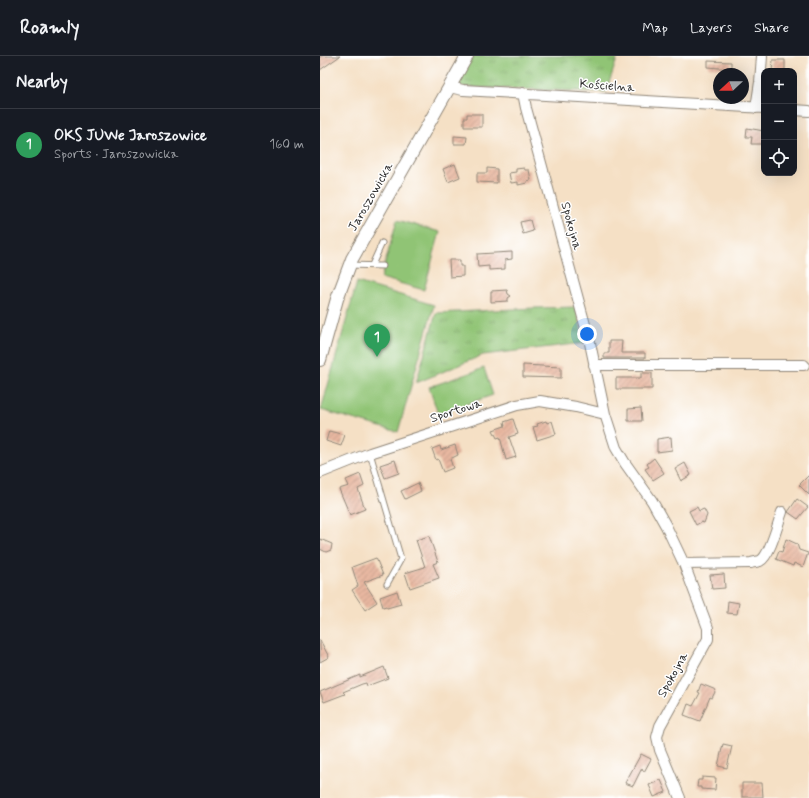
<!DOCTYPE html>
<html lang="en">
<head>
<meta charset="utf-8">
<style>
  :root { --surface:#171b24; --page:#20242c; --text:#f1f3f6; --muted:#9ea1a6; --line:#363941; --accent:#c8321e }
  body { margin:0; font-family:Mynerve,sans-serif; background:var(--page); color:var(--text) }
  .controls { position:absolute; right:12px; top:12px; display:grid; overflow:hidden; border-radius:8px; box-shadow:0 4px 16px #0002 }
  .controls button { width:36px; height:36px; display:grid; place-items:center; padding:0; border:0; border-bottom:1px solid var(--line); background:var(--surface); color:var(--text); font:20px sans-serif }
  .compass { position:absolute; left:393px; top:12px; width:36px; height:36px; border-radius:50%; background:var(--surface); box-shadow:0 4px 16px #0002; rotate:248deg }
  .you { position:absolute; left:267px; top:278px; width:14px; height:14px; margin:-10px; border:3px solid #fff; border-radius:50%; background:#1a73e8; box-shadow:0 0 0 6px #1a73e833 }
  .badge { display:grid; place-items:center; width:26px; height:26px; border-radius:50%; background:var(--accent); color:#fff; font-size:13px; font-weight:700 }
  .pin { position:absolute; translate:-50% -33px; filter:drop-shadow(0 1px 2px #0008) }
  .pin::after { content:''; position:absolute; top:21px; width:14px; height:12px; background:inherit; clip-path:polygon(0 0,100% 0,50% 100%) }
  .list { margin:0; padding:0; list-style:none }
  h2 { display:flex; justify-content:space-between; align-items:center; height:52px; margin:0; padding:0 16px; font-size:17px }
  h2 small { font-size:13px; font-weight:400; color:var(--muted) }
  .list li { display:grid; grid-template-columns:26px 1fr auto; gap:12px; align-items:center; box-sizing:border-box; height:72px; padding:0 16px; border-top:1px solid var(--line) }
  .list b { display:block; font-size:15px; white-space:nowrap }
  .list p { margin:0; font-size:13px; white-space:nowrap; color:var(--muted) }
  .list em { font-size:13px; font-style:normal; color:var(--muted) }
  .icon { flex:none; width:22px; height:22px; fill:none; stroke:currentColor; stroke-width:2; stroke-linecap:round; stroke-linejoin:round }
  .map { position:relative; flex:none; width:489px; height:742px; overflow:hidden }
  header { display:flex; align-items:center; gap:24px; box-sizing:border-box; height:56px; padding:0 20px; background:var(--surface); border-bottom:1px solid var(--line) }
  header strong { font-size:19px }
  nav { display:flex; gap:22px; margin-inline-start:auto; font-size:14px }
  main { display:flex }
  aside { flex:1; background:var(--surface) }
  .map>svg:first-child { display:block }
</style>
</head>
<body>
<header>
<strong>Roamly</strong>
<nav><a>Map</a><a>Layers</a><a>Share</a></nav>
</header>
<main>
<aside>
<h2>Nearby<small></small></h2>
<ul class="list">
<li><span class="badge" style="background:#2e9e5b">1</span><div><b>OKS JUWe Jaroszowice</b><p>Sports · Jaroszowicka</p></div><em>160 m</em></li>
</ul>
</aside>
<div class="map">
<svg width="489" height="742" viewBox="0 0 489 742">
  <defs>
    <pattern id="grass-tufts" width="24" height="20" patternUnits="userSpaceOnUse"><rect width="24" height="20" fill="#90c475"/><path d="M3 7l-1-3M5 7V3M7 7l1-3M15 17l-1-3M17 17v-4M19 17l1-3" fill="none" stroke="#769f60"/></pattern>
    <pattern id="building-hatch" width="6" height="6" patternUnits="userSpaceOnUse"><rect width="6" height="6" fill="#e8b7a0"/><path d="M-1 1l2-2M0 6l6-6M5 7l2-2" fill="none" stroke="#bc9583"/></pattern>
  </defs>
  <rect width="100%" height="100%" fill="#fff"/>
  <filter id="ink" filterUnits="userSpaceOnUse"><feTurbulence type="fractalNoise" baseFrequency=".025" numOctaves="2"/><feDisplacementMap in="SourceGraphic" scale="8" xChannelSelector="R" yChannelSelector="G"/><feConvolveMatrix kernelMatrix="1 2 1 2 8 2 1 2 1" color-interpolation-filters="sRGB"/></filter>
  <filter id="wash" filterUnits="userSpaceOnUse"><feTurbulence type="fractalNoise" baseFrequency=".012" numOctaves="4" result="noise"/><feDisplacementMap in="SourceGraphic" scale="16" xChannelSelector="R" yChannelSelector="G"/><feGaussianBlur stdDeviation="0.9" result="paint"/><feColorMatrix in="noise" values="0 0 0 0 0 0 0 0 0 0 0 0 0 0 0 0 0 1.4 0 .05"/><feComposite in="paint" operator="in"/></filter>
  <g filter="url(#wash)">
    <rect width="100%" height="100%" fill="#f5e0c5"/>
    <path fill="url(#grass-tufts)" stroke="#5e7850" d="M152,0H298L286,36L143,31L137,26Z
      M256,251L264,287L163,299L96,327L116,257L214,252Z"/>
    <path fill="#90c475" stroke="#5e7850" d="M77,164L120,176L104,234L61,222Z
      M37,226L114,249L78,376L1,354Z
      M164,312L173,339L118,358L109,331Z"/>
    <g id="blocks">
      <path fill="url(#building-hatch)" d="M0,0H20L0,14Z
        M453,4H465V15H452Z
        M388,5L411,6V13L388,11Z
        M147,58H162V71H144V62H147Z
        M427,72L444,75V88H431L432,81H426Z
        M134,80L147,81L146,88H134Z
        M135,108L140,121L128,126L123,113Z
        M167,112L177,113V127L157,126V117H167Z
        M204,112L205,114H209L211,124L207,125V127L198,129V126L191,127L189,117L196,116V113Z
        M210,164L213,175L203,178L200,166Z
        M192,196V203L185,204V213L169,214V210L158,211L157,198Z
        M129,204H140V210H143V220L130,221Z
        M187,234L188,238L191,240L188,242V245L171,246V235Z
        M289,285H302L301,297H325V302H284V297H289Z
        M203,309L241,311V322L203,321Z
        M321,317H332V333H296V322H321Z
        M321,352L322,365H308V353Z
        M193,363L198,378L189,381L196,401L186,404L180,381L177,382L173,374L185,370L184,366Z
        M226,365L227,367L232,365L236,378L217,384L213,371L218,370L217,368Z
        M9,375L25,379L21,390L6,385Z
        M351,381L352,394L337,396V383Z
        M135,389L138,399L130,403L133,412L123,416L118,403L116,404L112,393L120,390L121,394Z
        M334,402L344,417L333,424L325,413L329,411L327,408Z
        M75,404L79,417L65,422L60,409Z
        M365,407L371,419L361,425L355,413Z
        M40,418L44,430L38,433L45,453L30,459L19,433L29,430L26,424Z
        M489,419V439L479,429Z
        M98,427L101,435L85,443L81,435Z
        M477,443L488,451L478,463L468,456Z
        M377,451L379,455L384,453L387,459L384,467L381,466L376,469L369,455Z
        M109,480L118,506L113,508L119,522L90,532L85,517L105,511L96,484Z
        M0,483L12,488L11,494L6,496L0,493Z
        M466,483L477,488L479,494L488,497L483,511L474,507L473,510L456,503L459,495L462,496Z
        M56,502L63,519L44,526L57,546L45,554L32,534L38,530L32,511Z
        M404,518L405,532L392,533L390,519Z
        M77,535L81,548L67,552L66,550L63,551L60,541Z
        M408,545L419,547L417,558L407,557Z
        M0,584L9,601L0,606Z
        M64,611L68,622L47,630L46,627L42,628L23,636L25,638L4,646L0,636L40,619V621Z
        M381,628L396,634L392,642L390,641L380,665L364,659L368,648L373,650L380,637L378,636Z
        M403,688L412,690L407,712L398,710Z
        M321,698L331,703L324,716L322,712L313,730L305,727Z
        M382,721L396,722L395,734L381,733V731H377L378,724H382Z
        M341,724L346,736L334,741L329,729Z
        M422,727H442L443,741H422Z"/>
    </g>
  </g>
  <g filter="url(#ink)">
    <use href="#blocks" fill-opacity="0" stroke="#908678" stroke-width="1"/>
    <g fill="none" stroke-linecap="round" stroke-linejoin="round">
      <g stroke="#908678" stroke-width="7">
        <path id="service" d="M30,209L63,210
          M52,209L62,187
          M50,397L81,503L67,528"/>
      </g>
      <g stroke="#908678" stroke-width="12">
        <path id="minor" d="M129,31L143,34L444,52
          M203,37L206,52L270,287L285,358L296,392L305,407L332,445L346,470L364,508L388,572V583L340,670L337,681L340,694L360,742
          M436,52L440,26L442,0
          M474,54L489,55
          M274,309H484
          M0,417L50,397L197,349L220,345L256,351L285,358
          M364,508L431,507C433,506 437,506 440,505C450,500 458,467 462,456"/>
      </g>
      <g stroke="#908678" stroke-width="14">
        <path id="tertiary" d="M0,304L17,243L32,203L147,0"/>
      </g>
      <use href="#service" stroke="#fff" stroke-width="5"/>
      <use href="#minor" stroke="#fff" stroke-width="10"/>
      <use href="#tertiary" stroke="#fff" stroke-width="12"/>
    </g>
  </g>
  <g text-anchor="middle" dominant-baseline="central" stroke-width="3" stroke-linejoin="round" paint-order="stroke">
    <g font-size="13" fill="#2b2b2b" stroke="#fff">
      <text transform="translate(287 30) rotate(4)">Kościelna</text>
      <text transform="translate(51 141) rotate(-60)">Jaroszowicka</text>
      <text transform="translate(251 170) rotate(75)">Spokojna</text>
      <text transform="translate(136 355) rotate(-18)">Sportowa</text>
      <text transform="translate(353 619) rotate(-61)">Spokojna</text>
    </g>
  </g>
</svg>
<div class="controls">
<button>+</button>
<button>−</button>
<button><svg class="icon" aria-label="locate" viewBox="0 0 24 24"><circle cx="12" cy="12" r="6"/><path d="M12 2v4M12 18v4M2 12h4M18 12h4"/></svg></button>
</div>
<svg class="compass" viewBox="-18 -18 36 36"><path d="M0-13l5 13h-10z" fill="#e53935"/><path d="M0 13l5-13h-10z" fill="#9ea1a6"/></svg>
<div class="you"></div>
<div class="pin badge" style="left:57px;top:301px;background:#2e9e5b">1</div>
</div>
</main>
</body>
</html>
